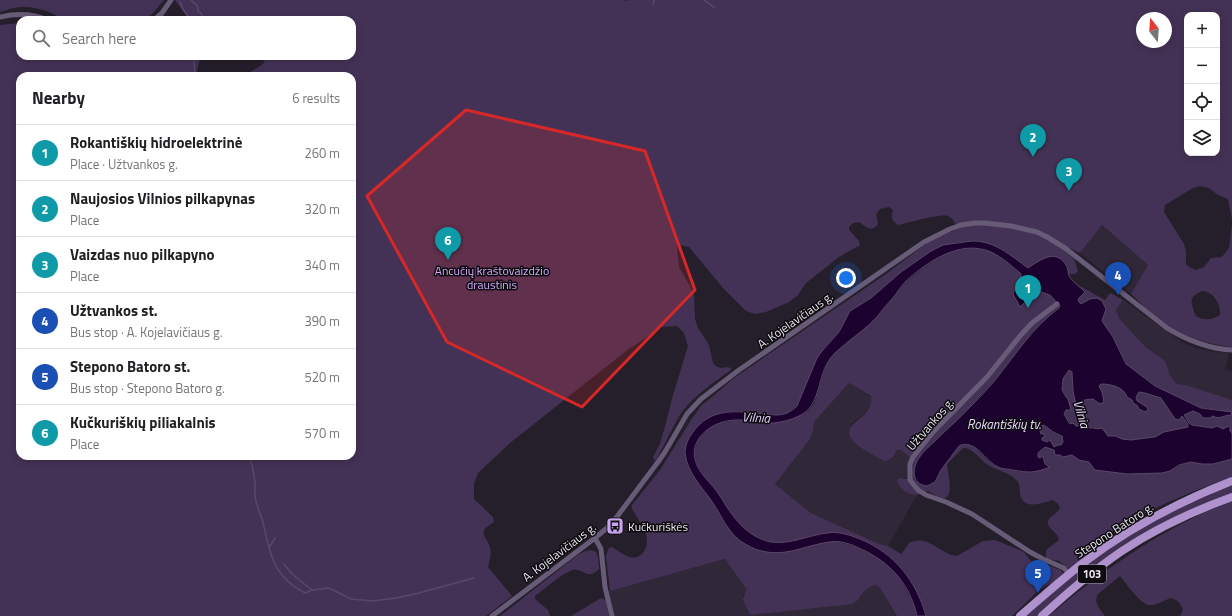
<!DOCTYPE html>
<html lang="en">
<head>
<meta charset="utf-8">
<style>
  :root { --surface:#fff; --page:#f2f2f2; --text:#202124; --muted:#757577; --line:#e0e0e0; --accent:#0f766e }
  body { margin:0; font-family:"Titillium Web",sans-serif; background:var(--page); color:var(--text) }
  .controls { position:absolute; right:12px; top:12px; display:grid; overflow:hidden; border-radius:8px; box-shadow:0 2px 10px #0003 }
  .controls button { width:36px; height:36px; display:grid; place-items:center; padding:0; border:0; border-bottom:1px solid var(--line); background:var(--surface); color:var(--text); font:20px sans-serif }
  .compass { position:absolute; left:1136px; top:12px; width:36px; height:36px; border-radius:50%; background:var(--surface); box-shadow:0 2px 10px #0003; rotate:343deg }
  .you { position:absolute; left:846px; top:278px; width:14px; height:14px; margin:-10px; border:3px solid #fff; border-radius:50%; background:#1a73e8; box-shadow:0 0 0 6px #1a73e833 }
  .badge { display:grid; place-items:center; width:26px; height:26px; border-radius:50%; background:var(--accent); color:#fff; font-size:13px; font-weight:700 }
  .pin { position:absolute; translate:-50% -33px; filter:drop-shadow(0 1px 2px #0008) }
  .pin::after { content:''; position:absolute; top:21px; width:14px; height:12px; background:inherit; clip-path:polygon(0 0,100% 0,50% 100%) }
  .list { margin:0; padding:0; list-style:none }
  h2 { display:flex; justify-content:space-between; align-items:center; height:52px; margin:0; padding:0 16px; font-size:17px }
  h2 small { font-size:13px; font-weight:400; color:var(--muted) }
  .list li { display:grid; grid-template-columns:26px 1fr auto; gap:12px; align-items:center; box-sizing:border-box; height:56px; padding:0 16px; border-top:1px solid var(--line) }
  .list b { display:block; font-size:15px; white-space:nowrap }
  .list p { margin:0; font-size:13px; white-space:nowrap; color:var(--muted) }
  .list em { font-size:13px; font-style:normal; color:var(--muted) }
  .icon { flex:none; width:22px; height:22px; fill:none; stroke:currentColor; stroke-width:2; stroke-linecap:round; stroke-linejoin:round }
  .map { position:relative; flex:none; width:1232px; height:616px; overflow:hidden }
  .search { position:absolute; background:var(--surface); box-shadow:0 2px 10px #0003; left:16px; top:16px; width:340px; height:44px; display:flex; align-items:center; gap:10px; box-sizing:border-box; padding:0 14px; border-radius:12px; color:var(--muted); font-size:15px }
  .panel { position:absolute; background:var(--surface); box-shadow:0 2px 10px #0003; left:16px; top:72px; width:340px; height:388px; border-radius:12px }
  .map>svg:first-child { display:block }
</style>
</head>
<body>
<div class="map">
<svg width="1232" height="616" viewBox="0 0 1232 616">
  <rect width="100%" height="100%" fill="#251f2b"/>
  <path fill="#302738" d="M1102,225L1148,265L1131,294L1080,253Z
    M1123,300L1182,342L1195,348L1216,352L1229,353L1225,369L1232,371V400L1186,385L1177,384L1169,374L1168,368L1136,337L1119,318L1116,310Z
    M849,383L871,397L872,402L870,407L864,414L852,424L889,460L897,450H901L914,461L912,471V478H899L912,495H917L888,546L879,544L811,513L775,484L810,439L813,431L814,422Z
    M726,559L747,590L745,592L743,597L860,598L863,593L867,587L876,585L880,588L897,616H609L605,592Z"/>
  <path fill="#443256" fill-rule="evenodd" d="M0,0H164L152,14L145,20H65C53,13 37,6 22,7C15,7 7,10 0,12Z
    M175,0H625V1L629,0H1232V220L1228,199L1218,195L1209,188L1199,186L1191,189L1165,205L1164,212L1184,244L1186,251V264L1189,267L1196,270L1204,267L1211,258L1222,257L1229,248L1232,225V347C1211,345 1189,338 1171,327C1156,319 1143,305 1131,294L1148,265L1102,225L1080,253L1065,246L1064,250L1074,259L1078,271L1075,274H1069L1067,266L1061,259C1043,256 1042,259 1028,269L1003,250L980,241L960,242L943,245L931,251L871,298L850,311L839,332L822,351L797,406C780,423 758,410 738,411C725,411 710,415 700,424C696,428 692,433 689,438L691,472L714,504L725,524L746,544L767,552L835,541L854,546L879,558L897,574L902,582L915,607L917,616H897L880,588L876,585C867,587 865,590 860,597C859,600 855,602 852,604L750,615L743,600L745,592L747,590L725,559L610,591L606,556L609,548L612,547C617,550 624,555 629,557C642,561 650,546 646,534C643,526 637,517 632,509V505L660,470L691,420L701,406L712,397L734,378L886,274L927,243L957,229C956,224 954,219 948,216C942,213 907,223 898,225C891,220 891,217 893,210L889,207L880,209L876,214L878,224C872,233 865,226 859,222L853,223L849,227V230L859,241L860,245L839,257L806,283L798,295L789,302L766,312L755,314L746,311L723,288L689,247L679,245L677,247L679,267L690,286L694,295L695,319L698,328L709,345L713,363L717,367L722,368L728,367L732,369C715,382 695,394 682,412C672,427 665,445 655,461L653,457L660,444L664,430L673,395L688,346L684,333L677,326L662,327L626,351L510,443L478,473L474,484V499L493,517L494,522C491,524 486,527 484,530C482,536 488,540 489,545C492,552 490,559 488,567L512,596L486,616H0V25L20,23V56H203L199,62L196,76H20V456H352V76H244L263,64L267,56H352V20H189ZM1187,15H1217V153H1187ZM1142,18H1166V42H1142ZM1203,291C1203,291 1209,292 1209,293C1217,297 1221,308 1220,315C1212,320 1205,321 1196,316C1191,304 1187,296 1203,291Z
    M973,248L989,251L997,255L1022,274L1021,282L1014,291L1020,307L1026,300L1024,297L1025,295L1031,287H1032L1038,291L1050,295L1060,305L1059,308L1033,331L995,380L969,408L926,450L914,472L915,480L923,486L935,482L941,470L959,446C973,439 980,455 990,462C999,469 1017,472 1028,472C1035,473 1043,469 1049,466L1038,457V453L1045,447L1054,450L1055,455H1060L1063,457L1072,455L1079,460L1089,462L1095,470L1162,473C1173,471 1178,465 1188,463C1195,461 1203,464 1210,464C1218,463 1225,461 1232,459V477C1190,492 1148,509 1110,533C1103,538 1099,544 1094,550C1087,558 1078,564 1070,569L1059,561L1047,559L1046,557V550L1059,540C1059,533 1047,529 1048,522C1048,516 1057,515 1060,508L1058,504L1053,500C1044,502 1035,507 1026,503C1018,499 1021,491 1019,484C1014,473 997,471 988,465C980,460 973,447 963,448L947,464C947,470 956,500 942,498C938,497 932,493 927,491C923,493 919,495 914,495C907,494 898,487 897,480L899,478L906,479L912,478V471L914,461L901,450H897C894,455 892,460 885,461C810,424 877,426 871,396L849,383L814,422L813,431L810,439L775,484L811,513L879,544L888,546L901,554L910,542C915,541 919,540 924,541C935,544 945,555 957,556L983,541L995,540L1024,552L1030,560L1037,565H1047L1061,570L1063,573L1054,582L1040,589L1012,616H926L923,606L918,594L903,570L868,542L796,540L784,542H771L752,535L743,527L734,518L718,493L708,482L697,465L694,452L698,440L709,428L717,424L736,420L749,421L802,415L808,411L814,404L826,366L831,357L839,349L849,341L875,319L906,282L923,268L943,255L958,250Z
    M1078,285L1105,300L1107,298L1108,295L1111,293L1123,300L1116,310L1119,318L1136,337L1147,348L1165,361L1168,368L1169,374L1177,384L1186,385L1232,400V433L1226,428L1223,429L1217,426L1212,428L1192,425L1189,423L1184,415L1193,411L1200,414L1203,418L1213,416L1222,417L1224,415H1231L1220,410L1201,408L1155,386L1126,364L1113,337L1102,321L1103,317L1105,314L1090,299L1081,304L1079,302L1078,299L1085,292Z
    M1069,370L1072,372L1073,391L1080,423L1079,426L1076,427L1068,422L1064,414L1066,410H1071L1068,399L1066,397L1062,389L1063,379Z
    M1101,384C1111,384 1124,387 1127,397L1133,400L1139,409L1136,397L1139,392L1145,393L1161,398L1172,414L1179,420L1182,415L1188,425V427L1164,432L1155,437L1146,438L1132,440L1122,439L1115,436H1108L1105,433L1103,429H1096L1093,427L1087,428L1088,425C1078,414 1082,413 1084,400L1093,399L1096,402L1104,400L1102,392L1099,386Z
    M1044,425L1059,436H1062L1063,442L1061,445L1054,447L1049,440L1047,442H1044L1042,440V438L1044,436L1041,434L1039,428Z
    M1232,484V494L1106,559L1038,616H1025L1061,585L1107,550L1168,512Z
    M1232,501V615L1231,616H1180L1183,610C1181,604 1178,600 1171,598C1164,600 1157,606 1149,605C1140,604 1126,583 1120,576L1098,594C1093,603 1100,609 1105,616H1049C1104,569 1164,527 1232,501Z
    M591,550L596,552L598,557L599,569C587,581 584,568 573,570C562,573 545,589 535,596V599L548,610L550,616H500L579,554L586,551Z
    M601,598L606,600L609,616H571Z"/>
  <path fill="#1c032f" stroke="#5a4768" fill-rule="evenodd" d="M972,241C995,241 1010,255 1028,268C1040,260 1057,247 1067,267C1068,270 1068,273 1069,276C1071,280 1081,288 1085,292L1078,299L1079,302L1081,304L1090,299L1097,298L1102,301L1106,309L1102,321L1113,337L1126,364L1155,386L1201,408L1232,412L1231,415C1224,415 1219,420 1213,416L1210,418H1203L1200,414L1193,411L1184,415L1189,423L1192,425L1212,428L1217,426L1223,429L1229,426L1230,427V431L1232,433V459L1213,464H1202L1191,462L1179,465L1170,471L1162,473L1127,474L1095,470L1089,462L1079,460L1072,455L1063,457L1060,455H1055L1054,450L1045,447L1038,453V457L1040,458L1043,456L1045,464L1050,467C1035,473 1029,473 1013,470C1008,469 1002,469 998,467C985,461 975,438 959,446L941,470L935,482L927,486C911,484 912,468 919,458C923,451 930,446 936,440C947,429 959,419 969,408C978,399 988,389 996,379C1016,354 1033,327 1059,308L1060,306L1050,295L1038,291L1032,287L1025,295L1024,297L1027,300L1020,307L1013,294L1014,291L1021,282V274C1012,266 1002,257 991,252C961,239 928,261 906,281C901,286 897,293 892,299C886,305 881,312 875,319C867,327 858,334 849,341C841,348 833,353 828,362C817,380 820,407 799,416C791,420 782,422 774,423C766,424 759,422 751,421C732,418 713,421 700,437C695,443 693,452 695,459C698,474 712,483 720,496C732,516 746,537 771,542C790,545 809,535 827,533C838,531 850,535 860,539C894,553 916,580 926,616H917C910,584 890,562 861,549C851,544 840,540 829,542C802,546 783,559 755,549C749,546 742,543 737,538C726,528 721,515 713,503C703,488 687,473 685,453C685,442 692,432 700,424C718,407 743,412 766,414C773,415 780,416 787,413C791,411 794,409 797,406L817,358L822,351L839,332L850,311L871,298L901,272L931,251L943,245ZM1069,370L1072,372L1073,391L1080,423L1078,426H1076L1073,423L1070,424L1068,421L1064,414L1066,410H1071L1068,399L1066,397L1062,390L1063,379ZM1101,384C1111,384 1124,387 1127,397L1132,400L1134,404L1137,405L1139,409L1145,412L1148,410L1147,407L1137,401L1136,397L1139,392L1145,393L1161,398L1175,419L1179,420L1182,416L1188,424V427L1164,432L1155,437L1146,438L1131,440L1122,439L1115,436H1108L1102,428C1097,430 1094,427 1087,428L1088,425C1085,422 1080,415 1081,410C1082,406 1084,404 1084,400L1093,399L1100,404L1104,402L1102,392L1099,386ZM1044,425L1053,432L1062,436L1063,442L1061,445H1058L1054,447L1050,440L1047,442L1042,440V438L1045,436L1044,434H1041L1039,428L1041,426Z"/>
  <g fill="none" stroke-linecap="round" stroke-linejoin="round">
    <path stroke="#5a4768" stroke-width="1.5" d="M191,0C195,4 199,5 198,11L201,13L203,18L202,20
      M704,0L715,8
      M180,2L183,9L191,20
      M653,4L654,0
      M195,56L194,63L195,76
      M250,456C252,465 254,474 255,483C256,487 254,491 255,496C256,505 260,513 263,522C270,554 273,577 305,593L312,590L329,588L351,599L373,601L396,598L419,593L474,578
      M269,548L275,538
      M284,564L292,574L312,590"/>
    <path stroke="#685b77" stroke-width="5" d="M0,17C17,13 32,13 48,20
      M154,20L162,13L171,0
      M1057,304L1032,323L1020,336L987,377L933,432L913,457L910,464V480L918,490L926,495L946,502L972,514L1030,552L1043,559L1064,568L1069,574
      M595,538L601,549L605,587L612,616
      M492,616L595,538L607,528L616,518L658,462L665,452L687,414L701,399L739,370L924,242L950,229L961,225L974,223H985L1011,226L1037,232L1047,237L1065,248L1167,328C1187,340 1209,349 1232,350"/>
    <path stroke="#af92cd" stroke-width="8" d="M1020,616C1041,598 1061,580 1083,563C1129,528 1178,502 1232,481
      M1042,616C1067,593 1094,570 1122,551C1155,529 1196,510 1232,497"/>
  </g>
  <path fill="#d62828" fill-opacity="0.2" stroke="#d62828" stroke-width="3" stroke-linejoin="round" d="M466,110L645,151L695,290L582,407L447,342L367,196Z"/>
  <defs>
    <g id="bus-square" transform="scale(0.9)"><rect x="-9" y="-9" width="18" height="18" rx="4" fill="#c8a5ee" stroke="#0d0a10"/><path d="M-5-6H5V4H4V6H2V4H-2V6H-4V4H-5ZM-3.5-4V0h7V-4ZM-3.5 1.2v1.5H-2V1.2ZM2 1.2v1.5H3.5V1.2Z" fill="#111"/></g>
  </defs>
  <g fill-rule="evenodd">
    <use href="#bus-square" x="615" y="526"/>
  </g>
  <g text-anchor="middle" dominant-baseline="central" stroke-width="3" stroke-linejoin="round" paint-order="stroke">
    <rect fill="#0d0a10" stroke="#a7a4ab" stroke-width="1" x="1078" y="565" width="28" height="18" rx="3"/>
    <g font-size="11" font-weight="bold" fill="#e9e6ee">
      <text x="1092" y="574">103</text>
    </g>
    <g font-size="12" fill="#cfacf6" stroke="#0d0a10">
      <text x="492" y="270">Ancučių kraštovaizdžio<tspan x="492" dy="14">draustinis</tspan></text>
    </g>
    <g font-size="12" fill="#e9e6ee" stroke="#0d0a10">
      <text transform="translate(795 320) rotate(-35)">A. Kojelavičiaus g.</text>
      <text transform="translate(930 424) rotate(-49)">Užtvankos g.</text>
      <text transform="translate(1114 530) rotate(-33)">Stepono Batoro g.</text>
      <text transform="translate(559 552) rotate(-37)">A. Kojelavičiaus g.</text>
    </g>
    <g font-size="12" fill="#e9e6ee" stroke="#0d0a10" text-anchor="start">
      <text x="628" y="526">Kučkuriškės</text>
    </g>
    <g font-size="13" font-style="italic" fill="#e6d5fb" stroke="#0d0a10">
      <text transform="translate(1082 414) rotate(74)">Vilnia</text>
      <text transform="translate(756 417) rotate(3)">Vilnia</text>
      <text x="1004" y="424">Rokantiškių tv.</text>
    </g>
  </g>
</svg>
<div class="controls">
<button>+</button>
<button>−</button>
<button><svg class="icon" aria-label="locate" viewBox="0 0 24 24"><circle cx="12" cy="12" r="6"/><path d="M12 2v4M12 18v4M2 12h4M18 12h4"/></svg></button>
<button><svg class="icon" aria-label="layers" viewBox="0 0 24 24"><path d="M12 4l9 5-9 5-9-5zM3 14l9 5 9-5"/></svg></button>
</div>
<svg class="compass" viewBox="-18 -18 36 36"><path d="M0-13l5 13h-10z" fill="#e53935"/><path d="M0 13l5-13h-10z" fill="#757577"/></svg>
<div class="you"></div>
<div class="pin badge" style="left:1028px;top:308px;background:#0f9aa8">1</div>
<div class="pin badge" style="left:1033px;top:157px;background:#0f9aa8">2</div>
<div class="pin badge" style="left:1069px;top:191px;background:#0f9aa8">3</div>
<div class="pin badge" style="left:1118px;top:295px;background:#1a4fb4">4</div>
<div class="pin badge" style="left:1038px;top:593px;background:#1a4fb4">5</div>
<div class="pin badge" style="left:448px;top:260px;background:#0f9aa8">6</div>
<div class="search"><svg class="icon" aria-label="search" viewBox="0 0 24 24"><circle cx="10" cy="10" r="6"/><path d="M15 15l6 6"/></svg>Search here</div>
<section class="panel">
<h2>Nearby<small>6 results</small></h2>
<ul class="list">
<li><span class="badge" style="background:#0f9aa8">1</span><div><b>Rokantiškių hidroelektrinė</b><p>Place · Užtvankos g.</p></div><em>260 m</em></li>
<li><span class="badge" style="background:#0f9aa8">2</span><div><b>Naujosios Vilnios pilkapynas</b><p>Place</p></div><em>320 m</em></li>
<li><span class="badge" style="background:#0f9aa8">3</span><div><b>Vaizdas nuo pilkapyno</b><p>Place</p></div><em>340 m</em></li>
<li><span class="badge" style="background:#1a4fb4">4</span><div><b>Užtvankos st.</b><p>Bus stop · A. Kojelavičiaus g.</p></div><em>390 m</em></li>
<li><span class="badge" style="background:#1a4fb4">5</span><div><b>Stepono Batoro st.</b><p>Bus stop · Stepono Batoro g.</p></div><em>520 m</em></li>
<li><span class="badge" style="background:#0f9aa8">6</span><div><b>Kučkuriškių piliakalnis</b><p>Place</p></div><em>570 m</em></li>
</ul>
</section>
</div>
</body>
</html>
